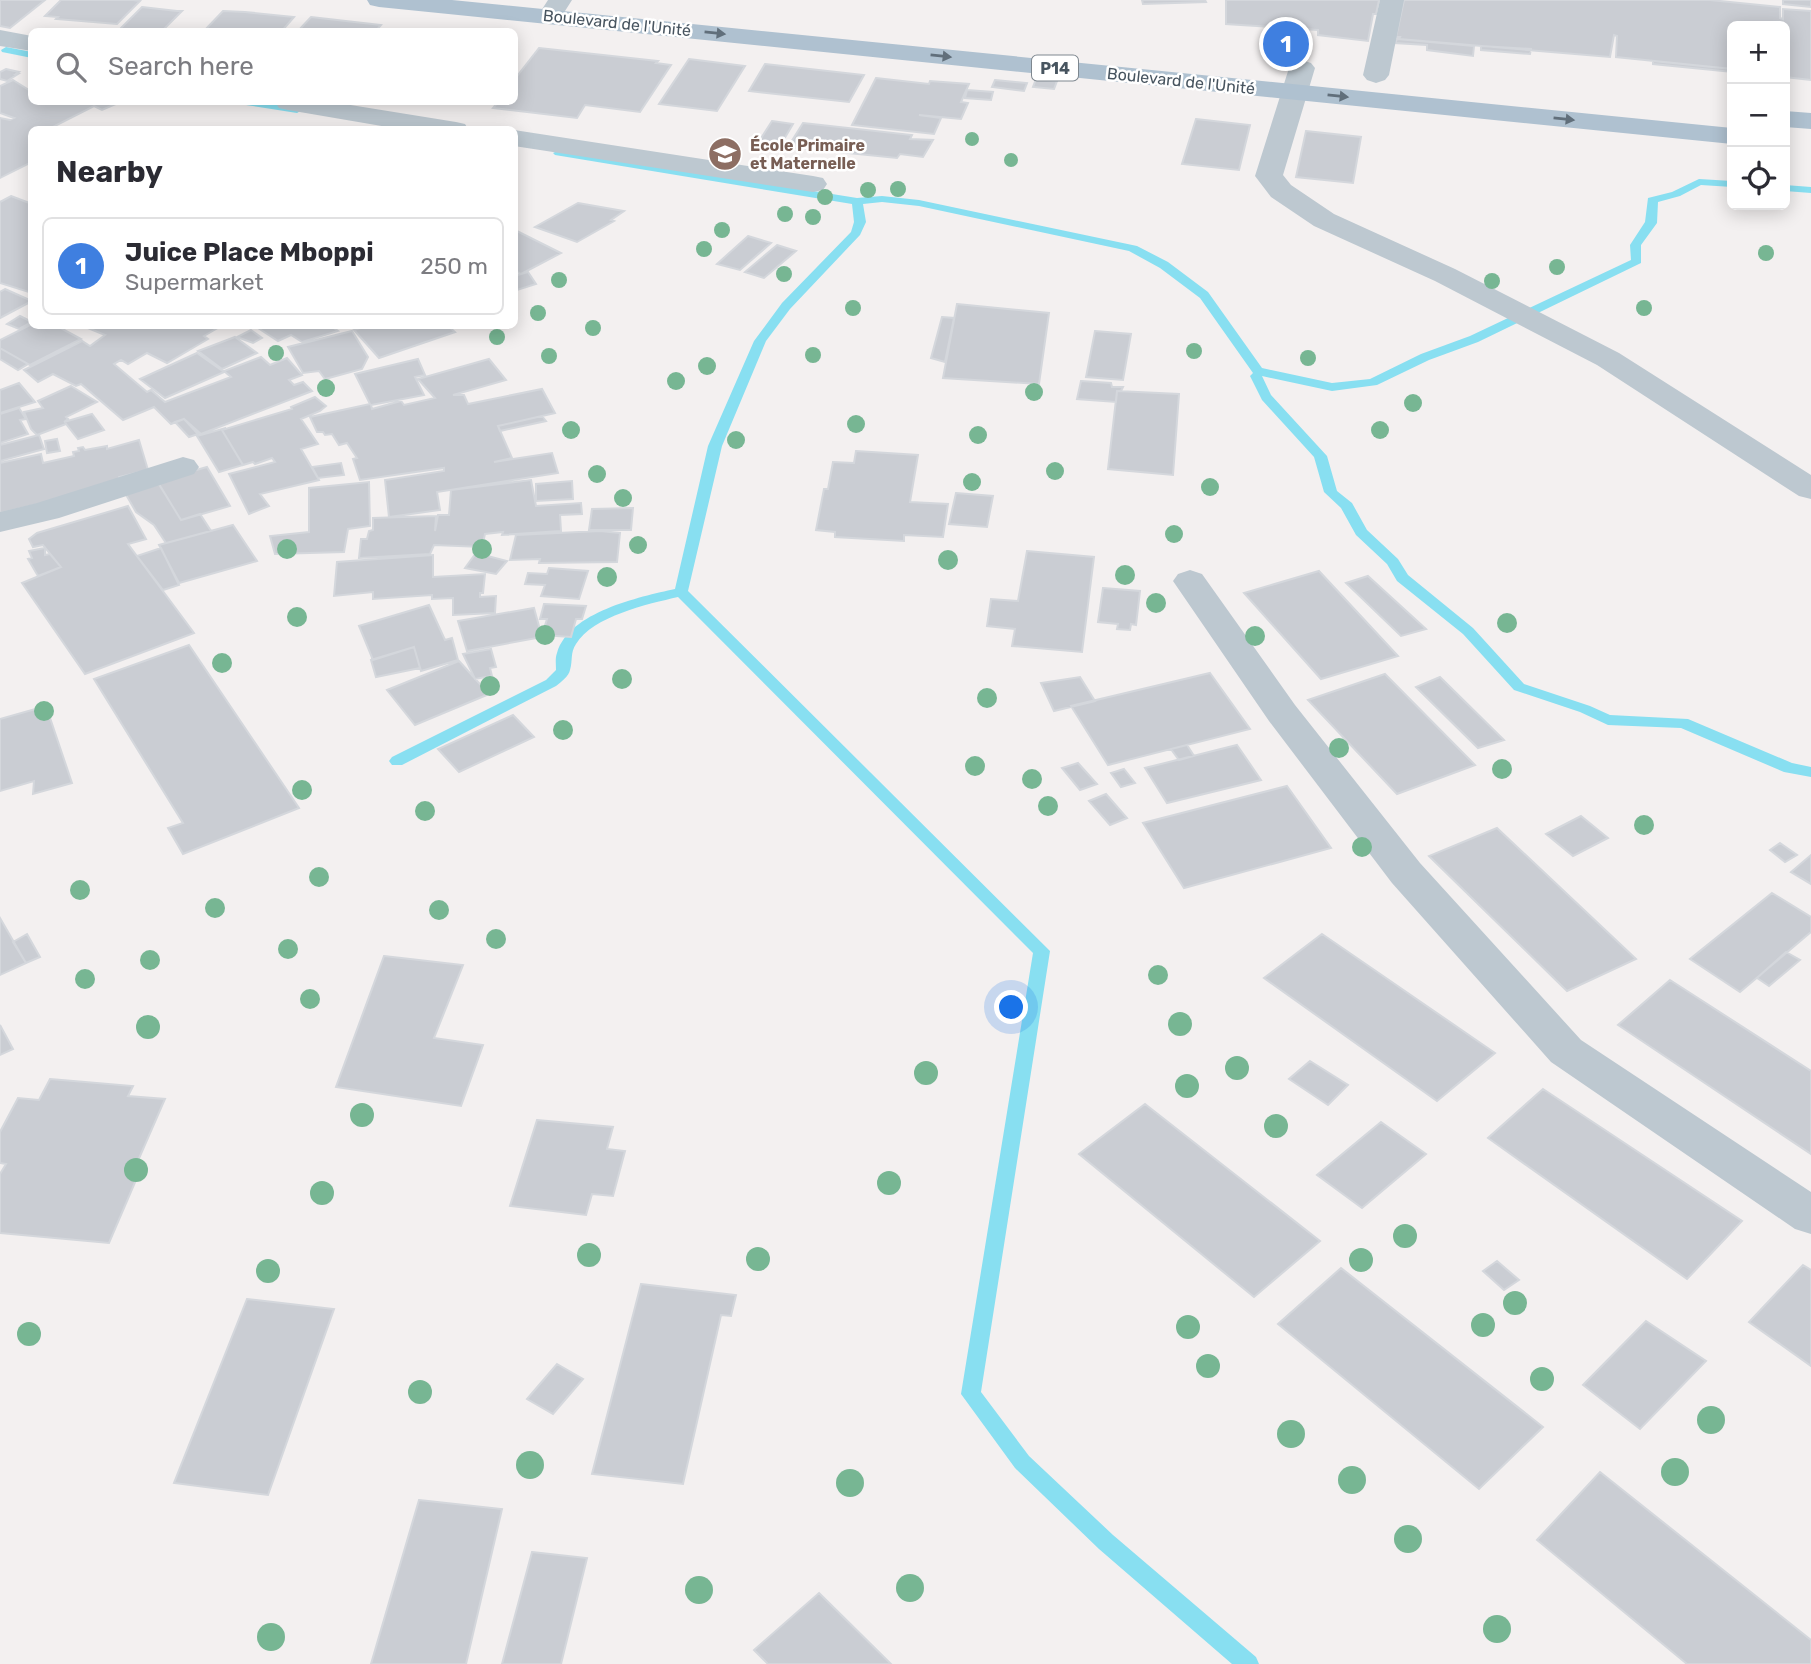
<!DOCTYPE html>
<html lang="en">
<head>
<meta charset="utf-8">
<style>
  :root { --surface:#fff; --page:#f2f2f3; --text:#2b2b33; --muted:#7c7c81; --line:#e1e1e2; --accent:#0f79ee }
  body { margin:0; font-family:Rubik,sans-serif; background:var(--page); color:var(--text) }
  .controls { position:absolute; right:21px; top:21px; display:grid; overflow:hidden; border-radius:10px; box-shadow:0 4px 18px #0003 }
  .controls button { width:63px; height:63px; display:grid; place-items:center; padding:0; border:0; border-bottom:2px solid var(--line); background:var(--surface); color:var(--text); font:35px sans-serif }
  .you { position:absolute; left:1012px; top:1008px; width:24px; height:24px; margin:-18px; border:5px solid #fff; border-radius:50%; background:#1a73e8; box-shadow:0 0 0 10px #1a73e833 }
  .badge { display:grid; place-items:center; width:46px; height:46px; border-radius:50%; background:var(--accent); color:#fff; font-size:23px; font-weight:700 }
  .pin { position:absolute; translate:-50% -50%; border:4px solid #fff; box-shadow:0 2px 7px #0006 }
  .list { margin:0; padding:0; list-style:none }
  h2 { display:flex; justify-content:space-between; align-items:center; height:91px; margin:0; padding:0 28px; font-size:30px }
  h2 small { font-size:23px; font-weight:400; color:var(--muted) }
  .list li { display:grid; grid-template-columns:46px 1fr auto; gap:21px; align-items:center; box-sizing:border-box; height:98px; margin:0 14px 14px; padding:0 14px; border:2px solid var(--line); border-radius:10px }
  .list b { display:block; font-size:26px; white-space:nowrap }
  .list p { margin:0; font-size:23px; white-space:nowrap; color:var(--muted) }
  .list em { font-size:23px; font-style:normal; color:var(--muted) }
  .icon { flex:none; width:38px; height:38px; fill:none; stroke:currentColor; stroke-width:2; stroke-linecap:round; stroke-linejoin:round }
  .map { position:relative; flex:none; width:1811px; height:1664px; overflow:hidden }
  .search { position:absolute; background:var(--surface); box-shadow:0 4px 18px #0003; left:28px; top:28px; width:490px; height:77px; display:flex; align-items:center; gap:18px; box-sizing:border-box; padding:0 24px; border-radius:10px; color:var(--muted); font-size:26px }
  .panel { position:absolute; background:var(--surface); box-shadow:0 4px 18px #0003; left:28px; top:126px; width:490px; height:203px; border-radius:10px }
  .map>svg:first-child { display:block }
</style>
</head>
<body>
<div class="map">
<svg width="1811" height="1664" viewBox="0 0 1811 1664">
  <rect width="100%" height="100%" fill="#f3f0f0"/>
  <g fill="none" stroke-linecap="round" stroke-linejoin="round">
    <path fill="#88dff1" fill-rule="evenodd" d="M6,47L32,52V58L2,52L1,50Z
      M241,102C258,100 288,100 302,110L297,113L246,105Z
      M559,150L857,198L882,196L919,200L1137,246L1168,262L1208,292L1262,368L1332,383L1370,379L1421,354L1470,336L1631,260L1630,245L1645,222L1648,198L1672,192L1699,179L1732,181V187L1701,185L1680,196L1658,202L1657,223L1641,245V263L1478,342L1429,360L1377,385L1332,391L1262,376L1271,395L1327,456L1337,491L1352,503L1367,530L1398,559L1408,575L1473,628L1524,684L1590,706L1610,715L1688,719L1792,763L1811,767V777L1784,772L1681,728L1608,725L1580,712L1514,690L1463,634L1397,581L1387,564L1356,535L1341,508L1324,492L1314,457L1262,400L1250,376L1253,373L1200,298L1160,268L1129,251L919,206L882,202L863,204L866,222L860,235L790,309L766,341L722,446L688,591L1050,951L981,1392L1029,1456L1113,1535L1256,1657L1259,1664H1232L1099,1549L1015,1468L961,1394L1033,953L678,597C648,604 593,616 576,644C570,653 573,660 570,670C569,676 561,682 556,686L402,765H392L389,761L392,757L546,680L556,670C556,665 555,658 557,653C569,612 639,597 675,589L708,446L754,341L782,303L851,232L854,222L852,204L555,155L553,153Z
      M1785,185L1811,187V193L1785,191Z"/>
  </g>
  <path fill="#cacdd3" stroke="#d4d7dc" stroke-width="2" d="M0,0H45L10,28L0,26Z
    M61,0H133L140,1L117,24L56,19L58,17L45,16Z
    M1142,0H1205L1206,2L1143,4Z
    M1226,0H1379L1376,14H1373L1368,41L1318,35V30L1226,24Z
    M1404,0H1710L1780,7V18L1783,19V9L1811,11V80L1785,77V26H1732V69L1616,57L1617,36L1614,35L1610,57L1399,39L1400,37H1396Z
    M1783,0H1811V7L1783,4Z
    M142,7L177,11H182L161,32H117Z
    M223,11L245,12L294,17L281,32H203Z
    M311,17L381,25L375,32H297Z
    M1397,39L1474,46L1473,56L1427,50V45L1395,43Z
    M1481,46L1531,49L1530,54L1481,50Z
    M539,48L658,61L656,63L671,65L640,112L585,105L577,118L493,108L498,102H514V80Z
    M689,59L745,66L717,111L659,104Z
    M1653,61L1732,69V72L1653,64Z
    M765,64L864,75L849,102L749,91Z
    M6,69L19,72L16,74H18L7,81L0,79V72Z
    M876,78L929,84L930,81L969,84L961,102L968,103L961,119L919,115L941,118L934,134L852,125Z
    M1036,79L1057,81L1054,89L1033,87Z
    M13,80L32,92V102L118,103L102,110L94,106L47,130H32V162L0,178V118L10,120L14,118L0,113V86Z
    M995,80L1027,83L1024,91L992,87Z
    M967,90L993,92L991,100L965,98Z
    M1196,119L1250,125L1239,170L1182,164Z
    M772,121L793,124L780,146L758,143Z
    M803,123L912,135L910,139L933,140L923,157L900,154L897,158L788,147Z
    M1306,131L1361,137L1353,183L1296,177Z
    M11,196L32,204V293L0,283V202Z
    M578,203L624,211L611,220L614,221L577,242L535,227Z
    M514,230H515L561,253L521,274L514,270Z
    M748,236L771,243L740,270L717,264Z
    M777,245L796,251L764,278L745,272Z
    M528,272L536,284L514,291V276Z
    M5,289L32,301L0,318V292Z
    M957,304L1049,313L1039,384L943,378Z
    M20,316L32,322L19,329L7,324Z
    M942,317L954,318L945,362L931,358Z
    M32,324L57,326L81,339L30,365L0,348V340Z
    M83,326H221L204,336L208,339L167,363L147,353L128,364L121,360L114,364L147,392L151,390L165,402L231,377L224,371L261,357L270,365L287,358L302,375L289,380L294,385L303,382L312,391L201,434L184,419L171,424L154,407L123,420L81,384L76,386L53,374L38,382L24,370L82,341L90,346L105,335Z
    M255,326H331L338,331L302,342L291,335L278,341Z
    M367,326H448L455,332L379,358L354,330Z
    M251,330L262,338L253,343L237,337Z
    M352,331L368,357L362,369L325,379L319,371L303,373L288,347Z
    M1095,331L1131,334L1123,380L1086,377Z
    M235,337L257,353L222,369L198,351Z
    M0,348L28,364L18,370L0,359Z
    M197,353L224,372L165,398L140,379Z
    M418,359L425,375L415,377L424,395L371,405L372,409L401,401L404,405L435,398L418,379L489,359L506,380L453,395H464L468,404L542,389L555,413L498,426L512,458L494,462L552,453L558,473L437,492L440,510L389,517L385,480L444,471V468L360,480L353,459L357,458L347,443L339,445L332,434L325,435L323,432H317L310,417L370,404L355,374Z
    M1081,381L1111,383L1112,387H1123L1121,391H1117L1116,402L1077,399Z
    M19,383L35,402L0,413V390Z
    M71,386L97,402L66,417L68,419L64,422L92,414L104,430L78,439L66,424L37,435L31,429L24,412L43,408L38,401Z
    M1117,391L1179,394L1173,475L1108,469Z
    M315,397L326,406L320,411L301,419L318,444L301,449L319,480L260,494L269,506L249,514L229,474L275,462L272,458L255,464L253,462L243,465L222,430L292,409L291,407Z
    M19,408L26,419L20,420L28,434L0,443V414Z
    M542,416L546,421L500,431L498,426Z
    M184,419L198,434L189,437L175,422Z
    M226,428L222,430L243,465L219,472L197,436Z
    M39,435L44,449L0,461V445Z
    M57,439L60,451L47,453L45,441Z
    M139,440L148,470L119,477L117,486L0,513V463L41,454L43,463L74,456L73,452L79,451L78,448L83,447L85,450L107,446V449Z
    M856,451L918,455L910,502L948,504L943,537L904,535V541L835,537V532L816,530L824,489H828L833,462L854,463Z
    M341,463L344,475L318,478L312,467Z
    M207,467L230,506L181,520L157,481Z
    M531,480L536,506L581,503L582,514L560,515L561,531L502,535L503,532L485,534L482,547L434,545L430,554L359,558L361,539H367L369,531L373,530V518L436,516L435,531L438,515H449L451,490Z
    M572,481L573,499L536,501V484Z
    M369,482L370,526L348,529L344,552L275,554L270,536L309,532V488Z
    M159,484L181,520L200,514L211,531L166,543L154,525L136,512L125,493Z
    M956,493L993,496L987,527L949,524Z
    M128,506L146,539L128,544L194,633L85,674L22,583L61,567L43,545L33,547L29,539L37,533Z
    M633,508L631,530H589L592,509Z
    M233,525L257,561L179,583L159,545Z
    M600,531L620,533L617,562L539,563L540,559L510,560L516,535Z
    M45,548V555L50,554L61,567L38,576L28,559L32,558L29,551Z
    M161,548L179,585L163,590L137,556Z
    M1027,551L1094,557L1082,652L1012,646L1015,629L987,626L991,599L1018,601Z
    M476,553L507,561L496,574L465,568Z
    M433,555V577L485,574L483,593H480V597L496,596L495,613L453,615V598L432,599V595L373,599V592L334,596L337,562Z
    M549,568L588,571L579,599L541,596L545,585L525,584L528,573L547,574Z
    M1319,571L1398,656L1321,679L1244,593Z
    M1368,576L1426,629L1401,636L1346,583Z
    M1103,588L1140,591L1136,625L1131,624L1130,630L1117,629L1118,624L1098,622Z
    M544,604L586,606L582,619H576L571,637L542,635L547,619H540Z
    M429,605L445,640L452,638L458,660L421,671L414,647L373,660L359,626Z
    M534,608L542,637L467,651L458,621Z
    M189,645L299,808L183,854L168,828L183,823L94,679Z
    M414,647L420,668L376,677L371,660Z
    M491,649L496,667L490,668L492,676L475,679L463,654Z
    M459,661L489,694L415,725L387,690Z
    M1210,673L1250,729L1108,765L1071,706Z
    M1385,674L1475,765L1397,794L1308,700Z
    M1080,677L1095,701L1054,711L1041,683Z
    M1440,677L1504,740L1478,748L1416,687Z
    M46,706L72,783L33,794L34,781L0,791V719Z
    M513,715L534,737L459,772L438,749Z
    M1187,745L1194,756L1179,760L1171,749Z
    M1237,745L1261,780L1167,803L1145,768Z
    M1078,763L1097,784L1080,790L1062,768Z
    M1124,769L1135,783L1121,787L1111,773Z
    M1287,786L1331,848L1184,888L1143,823Z
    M1106,794L1127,818L1110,825L1089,801Z
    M1581,816L1608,838L1573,856L1546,834Z
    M1497,828L1636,959L1567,991L1429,856Z
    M1780,843L1797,855L1785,862L1770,850Z
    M1811,855V884L1791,872Z
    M1772,893L1811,917V932L1740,992L1690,959Z
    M0,918L26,963L0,975Z
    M27,934L40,957L26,963L13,942Z
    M1322,934L1495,1053L1437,1101L1264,978Z
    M1786,952L1800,960L1769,986L1757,978Z
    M384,956L463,965L434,1038L483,1045L461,1106L336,1087Z
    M1670,980L1811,1071V1154L1618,1025Z
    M0,1025L13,1049L0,1055Z
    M1310,1061L1348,1085L1328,1105L1289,1079Z
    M50,1079L133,1086L128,1096L165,1099L130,1179L136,1180L109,1243L0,1233V1174L6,1164L0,1163V1132L18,1098L39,1100Z
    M1543,1089L1742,1221L1687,1279L1488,1138Z
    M1145,1104L1320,1241L1254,1297L1079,1154Z
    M537,1120L613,1127L607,1149L625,1151L613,1196L592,1194L586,1215L510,1206Z
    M1381,1122L1426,1154L1362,1208L1317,1175Z
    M1497,1261L1519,1280L1504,1290L1483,1271Z
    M1803,1265L1811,1270V1366L1749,1322Z
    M1341,1268L1543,1427L1479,1489L1278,1324Z
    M641,1284L736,1295L731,1316L721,1315L683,1484L592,1474Z
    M247,1299L334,1309L268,1495L174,1483Z
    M1646,1321L1706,1361L1640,1429L1583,1385Z
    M557,1364L583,1379L553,1414L527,1399Z
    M1600,1472L1811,1640V1664H1687L1537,1540Z
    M419,1500L502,1509L466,1664H371Z
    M532,1552L587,1558L561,1664H502Z
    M819,1593L891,1664H768L754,1650Z"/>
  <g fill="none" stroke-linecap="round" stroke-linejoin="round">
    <path fill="#bdc8d0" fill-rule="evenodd" d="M548,0H572L558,22L549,24L540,22L537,17Z
      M1380,0H1404L1389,75L1385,80L1376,83L1367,80L1363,75Z
      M0,30L32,36V51L0,46Z
      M1302,60L1311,63L1315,68L1283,175L1291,185L1334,214L1455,269L1619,353L1811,475V499L1799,496L1597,365L1435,281L1314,226L1271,197L1255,176L1289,68L1293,63Z
      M275,102H332L456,122L465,124L469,130H405L288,110L279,108Z
      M514,130L813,176L823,178L827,184L823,190L813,192L514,146Z
      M183,457L194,460L199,467L194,474L59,518L0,532V512L37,503Z
      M1190,570L1202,574L1295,705L1420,863L1581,1040L1811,1192V1234L1795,1229L1551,1062L1392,883L1269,721L1173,581L1178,574Z"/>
    <path fill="#afc1d0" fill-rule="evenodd" d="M367,0H452L1732,128V144L379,7L370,5Z
      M1785,111L1811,113V129L1785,127Z"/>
  </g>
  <g fill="#77b693">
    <circle cx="972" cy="139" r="7"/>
    <circle cx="724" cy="151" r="7"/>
    <circle cx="1011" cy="160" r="7"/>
    <circle cx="898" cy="189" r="8"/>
    <circle cx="868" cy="190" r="8"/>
    <circle cx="825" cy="197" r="8"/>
    <circle cx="785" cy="214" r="8"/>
    <circle cx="813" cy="217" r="8"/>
    <circle cx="722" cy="230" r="8"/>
    <circle cx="704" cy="249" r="8"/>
    <circle cx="1766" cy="253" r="8"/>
    <circle cx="1557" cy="267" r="8"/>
    <circle cx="784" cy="274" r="8"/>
    <circle cx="559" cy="280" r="8"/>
    <circle cx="1492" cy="281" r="8"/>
    <circle cx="853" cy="308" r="8"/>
    <circle cx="1644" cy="308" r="8"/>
    <circle cx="538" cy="313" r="8"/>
    <circle cx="593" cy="328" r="8"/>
    <circle cx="497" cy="337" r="8"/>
    <circle cx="1194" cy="351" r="8"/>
    <circle cx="276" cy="353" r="8"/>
    <circle cx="813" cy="355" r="8"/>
    <circle cx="549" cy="356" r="8"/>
    <circle cx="1308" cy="358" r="8"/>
    <circle cx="707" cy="366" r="9"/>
    <circle cx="676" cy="381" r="9"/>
    <circle cx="326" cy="388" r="9"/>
    <circle cx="1034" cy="392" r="9"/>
    <circle cx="1413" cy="403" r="9"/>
    <circle cx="856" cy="424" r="9"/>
    <circle cx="571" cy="430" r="9"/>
    <circle cx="1380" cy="430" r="9"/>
    <circle cx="978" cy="435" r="9"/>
    <circle cx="736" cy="440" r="9"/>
    <circle cx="1055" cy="471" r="9"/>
    <circle cx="597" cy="474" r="9"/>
    <circle cx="972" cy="482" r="9"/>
    <circle cx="1210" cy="487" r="9"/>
    <circle cx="623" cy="498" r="9"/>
    <circle cx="1174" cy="534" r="9"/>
    <circle cx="638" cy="545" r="9"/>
    <circle cx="287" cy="549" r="10"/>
    <circle cx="482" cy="549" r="10"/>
    <circle cx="948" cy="560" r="10"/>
    <circle cx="1125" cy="575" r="10"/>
    <circle cx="607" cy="577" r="10"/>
    <circle cx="1156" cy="603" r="10"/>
    <circle cx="297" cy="617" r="10"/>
    <circle cx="1507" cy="623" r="10"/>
    <circle cx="545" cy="635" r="10"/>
    <circle cx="1255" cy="636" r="10"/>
    <circle cx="222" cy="663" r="10"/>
    <circle cx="622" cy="679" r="10"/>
    <circle cx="490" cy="686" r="10"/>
    <circle cx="987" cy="698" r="10"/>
    <circle cx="44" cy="711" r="10"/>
    <circle cx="563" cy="730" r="10"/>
    <circle cx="1339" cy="748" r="10"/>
    <circle cx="975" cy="766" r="10"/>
    <circle cx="1502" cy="769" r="10"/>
    <circle cx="1032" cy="779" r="10"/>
    <circle cx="302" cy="790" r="10"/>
    <circle cx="1048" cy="806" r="10"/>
    <circle cx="425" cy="811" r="10"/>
    <circle cx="1644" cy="825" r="10"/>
    <circle cx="1362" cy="847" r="10"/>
    <circle cx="319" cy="877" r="10"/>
    <circle cx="80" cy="890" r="10"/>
    <circle cx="215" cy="908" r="10"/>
    <circle cx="439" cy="910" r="10"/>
    <circle cx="496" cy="939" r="10"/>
    <circle cx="288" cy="949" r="10"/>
    <circle cx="150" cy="960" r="10"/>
    <circle cx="1158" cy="975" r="10"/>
    <circle cx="85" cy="979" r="10"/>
    <circle cx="310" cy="999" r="10"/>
    <circle cx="1180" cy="1024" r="12"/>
    <circle cx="148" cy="1027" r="12"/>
    <circle cx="1237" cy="1068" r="12"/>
    <circle cx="926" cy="1073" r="12"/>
    <circle cx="1187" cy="1086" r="12"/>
    <circle cx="362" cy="1115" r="12"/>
    <circle cx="1276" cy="1126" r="12"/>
    <circle cx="136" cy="1170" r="12"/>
    <circle cx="889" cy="1183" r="12"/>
    <circle cx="322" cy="1193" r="12"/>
    <circle cx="1405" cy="1236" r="12"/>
    <circle cx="589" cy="1255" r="12"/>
    <circle cx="758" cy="1259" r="12"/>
    <circle cx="1361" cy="1260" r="12"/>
    <circle cx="268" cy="1271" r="12"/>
    <circle cx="1515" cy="1303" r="12"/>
    <circle cx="1483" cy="1325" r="12"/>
    <circle cx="1188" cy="1327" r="12"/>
    <circle cx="29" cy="1334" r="12"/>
    <circle cx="1208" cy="1366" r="12"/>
    <circle cx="1542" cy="1379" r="12"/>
    <circle cx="420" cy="1392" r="12"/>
    <circle cx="1711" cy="1420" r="14"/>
    <circle cx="1291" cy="1434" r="14"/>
    <circle cx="530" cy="1465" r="14"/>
    <circle cx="1675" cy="1472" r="14"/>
    <circle cx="1352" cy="1480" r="14"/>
    <circle cx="850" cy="1483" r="14"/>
    <circle cx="1408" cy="1539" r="14"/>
    <circle cx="910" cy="1588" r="14"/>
    <circle cx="699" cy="1590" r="14"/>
    <circle cx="1497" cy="1629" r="14"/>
    <circle cx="271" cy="1637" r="14"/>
  </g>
  <defs><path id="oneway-solid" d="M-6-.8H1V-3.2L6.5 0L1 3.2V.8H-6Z" transform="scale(1.75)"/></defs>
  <g fill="#616f7b">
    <use href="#oneway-solid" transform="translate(715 33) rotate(6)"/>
    <use href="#oneway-solid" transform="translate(941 56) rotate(6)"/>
    <use href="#oneway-solid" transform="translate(1338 96) rotate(6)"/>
    <use href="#oneway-solid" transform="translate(1564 119) rotate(6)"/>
  </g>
  <defs>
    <g id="school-disc" transform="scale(1.75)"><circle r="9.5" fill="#8d6e63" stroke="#fff"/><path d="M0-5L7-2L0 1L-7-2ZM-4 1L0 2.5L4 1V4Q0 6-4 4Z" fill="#fff"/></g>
  </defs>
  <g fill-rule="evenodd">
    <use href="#school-disc" x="725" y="154"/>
  </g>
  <g text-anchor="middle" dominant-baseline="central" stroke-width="5" stroke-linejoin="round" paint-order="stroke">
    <g font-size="16" fill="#47545f" stroke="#fff">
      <text transform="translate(617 23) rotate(6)">Boulevard de l'Unité</text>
      <text transform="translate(1181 81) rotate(6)">Boulevard de l'Unité</text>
    </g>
    <rect fill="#fff" stroke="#7e878f" stroke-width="2" x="1032" y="55.5" width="46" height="25" rx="5"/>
    <g font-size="16" font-weight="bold" fill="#47545f">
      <text x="1055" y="68">P14</text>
    </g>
    <g font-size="16" font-weight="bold" fill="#785e54" stroke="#fff" text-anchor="start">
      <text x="750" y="145">École Primaire<tspan x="750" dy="18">et Maternelle</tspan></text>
    </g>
  </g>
</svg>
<div class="controls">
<button>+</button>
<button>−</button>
<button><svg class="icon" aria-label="locate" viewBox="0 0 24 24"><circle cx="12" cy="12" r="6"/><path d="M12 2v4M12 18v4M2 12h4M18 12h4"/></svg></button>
</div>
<div class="you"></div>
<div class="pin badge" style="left:1286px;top:44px;background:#3f7fe0">1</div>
<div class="search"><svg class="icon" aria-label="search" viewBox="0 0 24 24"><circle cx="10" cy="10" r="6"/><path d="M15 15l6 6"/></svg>Search here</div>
<section class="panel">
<h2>Nearby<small></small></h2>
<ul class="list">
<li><span class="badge" style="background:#3f7fe0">1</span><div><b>Juice Place Mboppi</b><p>Supermarket</p></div><em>250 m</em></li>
</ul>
</section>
</div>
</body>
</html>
